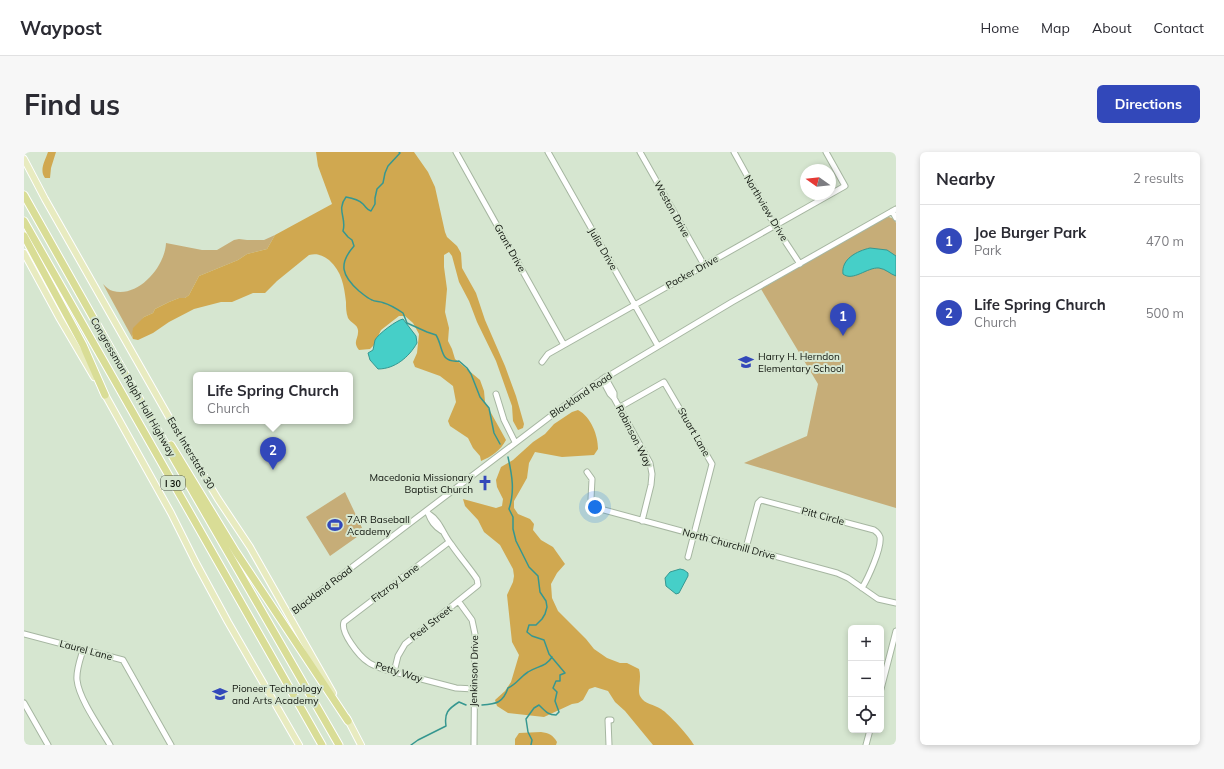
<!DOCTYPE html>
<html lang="en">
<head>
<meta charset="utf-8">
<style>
  :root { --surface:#fff; --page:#f7f7f7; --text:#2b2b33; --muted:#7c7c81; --line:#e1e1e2; --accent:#3248ba }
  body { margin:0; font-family:Mulish,sans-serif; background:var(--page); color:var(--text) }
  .controls { position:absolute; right:12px; bottom:12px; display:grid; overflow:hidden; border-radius:6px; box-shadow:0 2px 6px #0003 }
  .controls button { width:36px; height:36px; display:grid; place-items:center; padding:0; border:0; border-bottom:1px solid var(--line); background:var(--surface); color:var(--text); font:20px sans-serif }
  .compass { position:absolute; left:776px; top:12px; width:36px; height:36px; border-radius:50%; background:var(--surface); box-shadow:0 2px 6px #0003; rotate:285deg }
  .you { position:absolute; left:571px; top:355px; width:14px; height:14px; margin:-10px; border:3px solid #fff; border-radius:50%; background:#1a73e8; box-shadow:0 0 0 6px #1a73e833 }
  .badge { display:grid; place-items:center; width:26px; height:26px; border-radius:50%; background:var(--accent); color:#fff; font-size:13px; font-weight:700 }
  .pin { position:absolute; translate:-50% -33px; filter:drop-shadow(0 1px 2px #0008) }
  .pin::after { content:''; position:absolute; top:21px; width:14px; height:12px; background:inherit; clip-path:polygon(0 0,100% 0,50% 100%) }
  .popup { position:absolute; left:169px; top:220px; width:160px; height:52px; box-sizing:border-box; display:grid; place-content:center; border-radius:6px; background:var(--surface); filter:drop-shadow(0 1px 3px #0005); font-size:13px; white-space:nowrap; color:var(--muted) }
  .popup b { font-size:15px; color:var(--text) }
  .popup::after { content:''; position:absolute; left:50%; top:100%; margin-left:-8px; border:8px solid transparent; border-top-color:var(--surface) }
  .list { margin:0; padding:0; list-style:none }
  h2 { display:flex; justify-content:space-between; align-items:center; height:52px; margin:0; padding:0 16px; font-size:17px }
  h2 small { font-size:13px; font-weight:400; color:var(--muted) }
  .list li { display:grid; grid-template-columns:26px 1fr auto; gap:12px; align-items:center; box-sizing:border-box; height:72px; padding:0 16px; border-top:1px solid var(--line) }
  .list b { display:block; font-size:15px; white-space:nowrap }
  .list p { margin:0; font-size:13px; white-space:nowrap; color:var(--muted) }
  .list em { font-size:13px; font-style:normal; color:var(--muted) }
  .icon { flex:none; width:22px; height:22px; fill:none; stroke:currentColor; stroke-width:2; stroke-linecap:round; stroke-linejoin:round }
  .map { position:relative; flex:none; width:872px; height:593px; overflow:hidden; border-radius:6px }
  header { display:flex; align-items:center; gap:24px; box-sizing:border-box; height:56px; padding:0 20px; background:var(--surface); border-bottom:1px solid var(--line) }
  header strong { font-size:19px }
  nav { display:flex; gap:22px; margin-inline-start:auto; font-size:14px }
  .intro { display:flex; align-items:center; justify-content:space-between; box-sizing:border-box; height:96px; padding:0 24px }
  h1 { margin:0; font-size:28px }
  .button { padding:10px 18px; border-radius:6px; background:var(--accent); color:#fff; font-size:14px; font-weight:700 }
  main { display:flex; gap:24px; padding:0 24px }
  aside { flex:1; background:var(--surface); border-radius:6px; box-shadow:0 2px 6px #0003 }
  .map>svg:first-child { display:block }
</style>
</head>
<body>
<header>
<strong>Waypost</strong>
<nav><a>Home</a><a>Map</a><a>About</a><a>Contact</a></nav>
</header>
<div class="intro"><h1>Find us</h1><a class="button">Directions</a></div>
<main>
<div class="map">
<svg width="872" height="593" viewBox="0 0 872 593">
  <rect width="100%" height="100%" fill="#d6e6d0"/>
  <path fill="#c6ad78" d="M865,65L870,67L872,71V356L720,311L783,284L794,232L737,137L860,66Z
    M251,83L243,97L223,102L214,108L175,124L165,143L161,146H155L145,150L131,157L129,161L120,165L108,182L109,187L79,132C82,135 85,138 89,139C114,146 141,115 142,91L178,98H193L210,88L215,87L223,88H240Z
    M321,340L340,380L306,404L282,365Z"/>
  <path fill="#d0a850" d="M24,0H32L27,16L26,26H21C15,18 21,9 24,0Z
    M292,0H390L404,20L411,35L421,80L423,85L433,94L437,101L438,116L452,141L461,168L481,214L492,244L500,272L499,276L494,278L489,269L488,254L472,209L453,170L445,149L435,130L428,104L425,100L420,103V115L423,137L421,160L425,176L424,189L428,197L431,207L456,228L460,239L461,250L482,288C477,298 467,305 457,309L456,304L449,296L444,286L426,274L424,269L432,250L429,234L416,224L391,215L389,210L393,201L395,182L389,171L381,164H375L357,178L350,193L346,197L335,198C328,189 335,187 334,178C333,172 327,171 324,166C322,161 322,155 322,150C320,133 318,120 305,108C298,103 293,101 285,103L253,129L241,141H229L208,150H197L170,157L145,170L129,181L114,188L109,187L108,182L109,176L120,165L129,161L131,157L145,150L155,146H161L165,143L175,124L214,108L223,102L243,97L251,83L308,52L294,14Z
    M554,258C567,265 574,283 574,297L570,303L538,305L511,300L505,311L503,326L490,349V356L494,362L506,367L510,372L509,378L517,388L529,395L541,412L533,421L527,432L528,446L534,459L562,487L570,497L583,506L596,511H603L615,517C618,527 613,537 616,544C621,553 630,552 637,557C645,562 665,584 670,593H629L601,559L591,550L584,539L571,535L565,537L559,548L554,551L548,552L520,565L484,561L473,554L471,548L481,539L487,530L495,503L488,490L483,443L489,430L490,424L489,417L476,393L460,380L454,368L441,354L439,347L472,356L478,354L479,347L473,335L472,328L477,315L489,308L509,290L521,282L530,272L548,260Z
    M517,580C525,581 529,583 533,590L532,593H491V587L495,581Z"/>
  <path fill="#46cfc8" stroke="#369790" d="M846,96L863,98L872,104V124C866,122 862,117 855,116C843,115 829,130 819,122C817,107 833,99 846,96Z
    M379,167L392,184L393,191C385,205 371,217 354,217L346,208L344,201L349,198C350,195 350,191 351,188C354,182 373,168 379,167Z
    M656,417L660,418L664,421V424L655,441L652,442L642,434L641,426L646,420Z"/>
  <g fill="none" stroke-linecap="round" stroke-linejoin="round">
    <path stroke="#369790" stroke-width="1.5" d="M375,0L376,1L364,14L361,21L359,31L353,37L351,46V52L347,59C342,57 343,56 339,52C335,48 328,46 322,45C312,58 323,66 319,79L324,85L328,88L330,94C314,112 318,124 335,139C339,142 343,146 348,148C351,150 356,149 360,151C367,153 373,157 379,161L383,171L403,180L412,183C420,196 415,211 435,209L443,216L447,222L456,245L465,256L470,281L476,292
      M484,305C488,323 491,339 485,357L489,365V377L492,389L505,415L514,424L516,440L522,449L523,455L521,462L518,467L512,473H505L503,480L508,484L520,488L525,502L541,521L536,523V529H532L529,536L533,540L531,549L535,560L532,563C524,563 521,559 515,553L510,556L502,567L504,580L508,588L507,593
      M458,553C472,552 479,551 484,536C493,532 496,525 504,520C513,514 522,515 528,505
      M387,593L394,588L422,574C420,561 424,557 435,550L442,553"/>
    <g stroke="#a6b6a1" stroke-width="7">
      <path id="minor" d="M432,0L540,193
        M524,0L634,194
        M616,0L680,113
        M710,0L751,74L776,112
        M868,59L872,66
        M518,210L524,202L821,34L802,0
        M581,225L590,241V246L626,311L628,322L627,333L618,369
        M578,227L586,242L590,246
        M472,242L480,268L491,290
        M596,255L640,230L688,312L664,405
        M563,320L568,327L567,347L569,355L813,421L824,426L854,447L872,451
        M404,361C407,369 410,374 418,379
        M425,390L320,470C316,480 335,504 344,510C348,513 354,515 359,517L432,536L450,537
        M722,396L734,351L737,348L850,378C853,380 855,382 856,385C858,396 844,426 838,436
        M435,450L448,468L451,482L450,593
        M265,463L561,238L708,150L872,57
        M0,482L99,508L147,593
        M59,498C56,508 52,518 53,528C55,547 76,576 86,593
        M370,520L374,504L381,492L454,433L453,427C445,415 435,404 427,392C419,382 416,369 405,362
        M857,537L872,479
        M0,551L24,593
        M585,593L584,568H587
        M842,593L846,578"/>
    </g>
    <g stroke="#fff" stroke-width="8">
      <path id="major" d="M0,7L21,47L150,274L194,347L226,395L309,541
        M0,101L36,167L70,225
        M79,239L147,361L172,411L204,470L275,593
        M323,566L337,593"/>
    </g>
    <g stroke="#fff" stroke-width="9">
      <path id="highway" d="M0,43L93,208L315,593
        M0,69L298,593
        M0,84L59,193L81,243
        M147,293L212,400L324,569"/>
    </g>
    <use href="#minor" stroke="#fff" stroke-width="5"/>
    <use href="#major" stroke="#e8ebc0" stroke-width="6"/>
    <use href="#highway" stroke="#d9dd96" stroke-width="7"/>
  </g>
  <defs>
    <g id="school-bare" transform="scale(1.2)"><path d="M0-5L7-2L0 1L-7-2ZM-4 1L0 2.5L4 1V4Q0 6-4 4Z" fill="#3248ba" stroke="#d6e6d0" stroke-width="2.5" paint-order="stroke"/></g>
    <g id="church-bare" transform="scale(1.2)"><path d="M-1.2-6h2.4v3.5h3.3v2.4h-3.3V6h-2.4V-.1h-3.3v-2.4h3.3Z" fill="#3248ba" stroke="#d6e6d0" stroke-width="2.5" paint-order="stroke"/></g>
    <g id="stadium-bare" transform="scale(1.2)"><path d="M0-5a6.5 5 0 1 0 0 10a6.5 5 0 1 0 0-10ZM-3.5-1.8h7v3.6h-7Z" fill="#3248ba" stroke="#d6e6d0" stroke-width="2.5" paint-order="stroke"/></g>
  </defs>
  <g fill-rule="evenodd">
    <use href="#school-bare" x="722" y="210"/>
    <use href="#church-bare" x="461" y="331"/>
    <use href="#stadium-bare" x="311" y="373"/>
    <use href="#school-bare" x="196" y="542"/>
  </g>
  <g text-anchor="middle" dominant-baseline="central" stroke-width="4" stroke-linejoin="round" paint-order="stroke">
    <rect fill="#d6e6d0" stroke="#4b5348" stroke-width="1" x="137" y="324" width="24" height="14" rx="3"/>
    <g font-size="9" font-weight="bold" fill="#0f140d">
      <text x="149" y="331">I 30</text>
    </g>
    <g font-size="10" fill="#0f140d" stroke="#d6e6d0">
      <text transform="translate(742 56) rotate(59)">Northview Drive</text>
      <text transform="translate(648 57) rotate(61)">Weston Drive</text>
      <text transform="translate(486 96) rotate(61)">Grant Drive</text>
      <text transform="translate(579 97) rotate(60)">Julia Drive</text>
      <text transform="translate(668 120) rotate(-29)">Packer Drive</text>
      <text transform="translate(109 235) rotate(60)">Congressman Ralph Hall Highway</text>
      <text transform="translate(557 243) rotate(-34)">Blackland Road</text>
      <text transform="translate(670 280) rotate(60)">Stuart Lane</text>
      <text transform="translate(610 284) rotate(63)">Robinson Way</text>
      <text transform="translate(167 301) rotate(59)">East Interstate 30</text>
      <text transform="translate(799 364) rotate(15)">Pitt Circle</text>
      <text transform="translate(705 392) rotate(15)">North Churchill Drive</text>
      <text transform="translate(371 431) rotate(-37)">Fitzroy Lane</text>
      <text transform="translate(298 438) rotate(-37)">Blackland Road</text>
      <text transform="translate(407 471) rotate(-38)">Peel Street</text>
      <text transform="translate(62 498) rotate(15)">Laurel Lane</text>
      <text transform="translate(450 519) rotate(-89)">Jenkinson Drive</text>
      <text transform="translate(375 520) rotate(17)">Petty Way</text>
    </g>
    <g font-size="10" fill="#0f140d" stroke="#d6e6d0" text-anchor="start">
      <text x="734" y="204">Harry H. Herndon<tspan x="734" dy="12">Elementary School</tspan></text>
      <text x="449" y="325" text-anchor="end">Macedonia Missionary<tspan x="449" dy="12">Baptist Church</tspan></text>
      <text x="323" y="367">7AR Baseball<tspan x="323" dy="12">Academy</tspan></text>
      <text x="208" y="536">Pioneer Technology<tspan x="208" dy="12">and Arts Academy</tspan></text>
    </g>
  </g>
</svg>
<div class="controls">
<button>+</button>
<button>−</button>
<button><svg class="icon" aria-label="locate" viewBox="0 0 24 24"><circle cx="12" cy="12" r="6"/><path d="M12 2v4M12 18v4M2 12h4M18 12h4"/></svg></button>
</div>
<svg class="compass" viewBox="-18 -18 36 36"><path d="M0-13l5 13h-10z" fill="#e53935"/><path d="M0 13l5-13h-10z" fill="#7c7c81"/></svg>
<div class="you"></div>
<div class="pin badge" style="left:819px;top:184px">1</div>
<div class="pin badge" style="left:249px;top:318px">2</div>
<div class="popup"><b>Life Spring Church</b>Church</div>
</div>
<aside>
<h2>Nearby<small>2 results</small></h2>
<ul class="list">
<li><span class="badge">1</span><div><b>Joe Burger Park</b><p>Park</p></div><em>470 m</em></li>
<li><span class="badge">2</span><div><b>Life Spring Church</b><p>Church</p></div><em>500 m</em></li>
</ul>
</aside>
</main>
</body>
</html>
